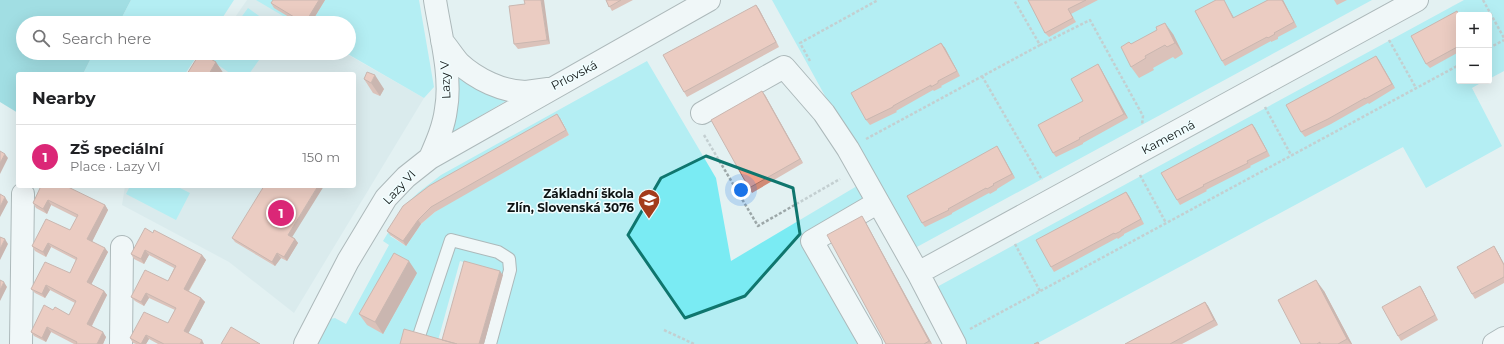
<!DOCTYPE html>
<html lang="en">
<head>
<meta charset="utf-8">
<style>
  :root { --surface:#fff; --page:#f2f2f2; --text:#202124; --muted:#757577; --line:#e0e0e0; --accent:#db2777 }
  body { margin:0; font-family:Montserrat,sans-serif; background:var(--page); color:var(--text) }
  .controls { position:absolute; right:12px; top:12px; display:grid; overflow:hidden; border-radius:4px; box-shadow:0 4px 16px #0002 }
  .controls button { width:36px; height:36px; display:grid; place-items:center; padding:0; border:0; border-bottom:1px solid var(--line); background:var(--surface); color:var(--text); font:20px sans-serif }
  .you { position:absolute; left:741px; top:190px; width:14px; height:14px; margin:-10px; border:3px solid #fff; border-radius:50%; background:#1a73e8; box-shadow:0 0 0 6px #1a73e833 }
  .badge { display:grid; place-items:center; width:26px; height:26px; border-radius:50%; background:var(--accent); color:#fff; font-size:13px; font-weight:700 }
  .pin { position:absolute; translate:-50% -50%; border:2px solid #fff; box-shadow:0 1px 4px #0006 }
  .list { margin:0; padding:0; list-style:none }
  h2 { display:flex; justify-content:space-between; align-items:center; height:52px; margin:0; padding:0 16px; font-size:17px }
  h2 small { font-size:13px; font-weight:400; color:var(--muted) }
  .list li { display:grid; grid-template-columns:26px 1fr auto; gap:12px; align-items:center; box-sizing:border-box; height:64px; padding:0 16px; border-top:1px solid var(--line) }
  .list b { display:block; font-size:15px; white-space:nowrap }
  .list p { margin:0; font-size:13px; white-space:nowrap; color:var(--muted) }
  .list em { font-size:13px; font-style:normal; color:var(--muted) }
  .icon { flex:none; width:22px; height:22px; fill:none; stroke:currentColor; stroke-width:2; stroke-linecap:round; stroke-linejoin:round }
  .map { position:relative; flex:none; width:1504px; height:344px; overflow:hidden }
  .search { position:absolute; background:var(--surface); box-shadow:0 4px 16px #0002; left:16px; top:16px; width:340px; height:44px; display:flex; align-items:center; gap:10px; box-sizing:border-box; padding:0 14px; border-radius:22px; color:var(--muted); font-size:15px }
  .panel { position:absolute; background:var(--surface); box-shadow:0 4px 16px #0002; left:16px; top:72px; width:340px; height:116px; border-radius:4px }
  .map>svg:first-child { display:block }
</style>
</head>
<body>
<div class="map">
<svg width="1504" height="344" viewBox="0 0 1504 344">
  <rect width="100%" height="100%" fill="#e3f1f2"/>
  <path fill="#cee5e7" d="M247,0H258L296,23H231Z
    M211,53H345L424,98L294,313L229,262L122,205L125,186H354V74H196Z"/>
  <path fill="#7aebf3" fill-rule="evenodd" d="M131,0H234L219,23H119Z
    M256,0H419L434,87L424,98L346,53H349V23H295Z
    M772,0H1372L915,248L902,235Z
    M1464,0H1504V71L1489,79V15H1459V81H1484L1472,88L1502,146L1426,188L1403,147L1036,344H954L935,288Z
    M248,8L269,23H237Z
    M97,53H199L185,74H83L90,60Z
    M216,53H264L249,74H231L211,60Z
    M647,61L716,178L731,261L862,183L863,195L862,199L809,254L858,344H496L505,274L460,261L437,344H317L330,319L335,318L346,324L389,245L383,241L398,216L407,203L419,192L441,175ZM561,119L569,135L451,201L435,212L421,224L406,246L390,236Z
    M458,77C476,89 484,94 505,97L507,98L506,101L451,133Z
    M130,186H176L190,193L176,220L126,194Z"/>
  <path fill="#51c8d0" d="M0,0H131L119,23H23V53H97L90,60L83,74H18V113L0,102Z"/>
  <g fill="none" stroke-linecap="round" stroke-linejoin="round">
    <g stroke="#6a7677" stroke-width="14">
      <path id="lane" d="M419,336L451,240L498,252L509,259L510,270L490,344"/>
    </g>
    <g stroke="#6a7677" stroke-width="24">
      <path id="street" d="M442,41C448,48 453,56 459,63C476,79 503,92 526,92C533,91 541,90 548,89
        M702,113L784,67L824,113L848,149L918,273L955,344
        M430,158C437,142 444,126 446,109C452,76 440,33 435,0
        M918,273L1417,0
        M21,344L23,194
        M121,344L122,247
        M305,344L348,261L386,198L406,177L430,158L709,0
        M871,344L812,241L877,203
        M1494,344L1504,338"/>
    </g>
    <path stroke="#9ca7a8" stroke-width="2.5" stroke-dasharray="3 2" stroke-linecap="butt" d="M1483,0L1504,38
      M1389,40L1416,88
      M1040,45L1090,20L1143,116L1142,125
      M1489,48L1504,40
      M810,61L800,43L878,0
      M982,76L1042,180
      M1265,107L1291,155
      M704,135L758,226L840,179
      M866,139L1040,45L1014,0
      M1140,175L1166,223
      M1015,244L1040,291
      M970,329L1459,65
      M664,330L694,344"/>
    <use href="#lane" stroke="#fff" stroke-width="12"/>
    <use href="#street" stroke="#fff" stroke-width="22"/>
  </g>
  <path fill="#d18a75" d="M325,0L311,23H299L274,8L271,3Z
    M606,0H633L612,11Z
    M1028,0H1098L1071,14L1076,22L1049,37L1045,33Z
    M1268,0H1283L1297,27L1278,37V39L1271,42V41L1225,66L1222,61L1234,18Z
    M1334,0H1347L1337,5Z
    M525,4L550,44L518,49L514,44Z
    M756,5L759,9L779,47L687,97L684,92Z
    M1457,11L1459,15V52L1430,68L1426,64Z
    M1173,34L1183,54L1175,59L1173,57L1153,68L1154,70L1139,78L1131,67V44Z
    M941,43L945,48L960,76L941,86L942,87L934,91L933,90L896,111L897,112L870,125L866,120Z
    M1376,56L1395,88L1369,104L1368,103L1331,124L1305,137L1301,132Z
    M1098,64L1101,69L1128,118L1083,143V144L1056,157L1053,153L1083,101Z
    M364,79L384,89L380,96L373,93Z
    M765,95L803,163L752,193L749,188Z
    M560,118L569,135L435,212L421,224L406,246L390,235L387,231Z
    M1252,124L1255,128L1270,156L1250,166L1251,167L1206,190L1207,191L1180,205L1177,200Z
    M997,146L1000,151L1015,178L997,189V190L990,194L989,193L952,213V214L925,227L922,223Z
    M41,186L105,205L108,210L92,241L108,252L91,284L104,291L107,295L92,326L106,337L103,344H74L51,332L46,342L34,336L31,332L53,310L69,315L75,303L50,290L45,298L35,293L31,289L70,273L76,260L51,247L46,257L35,251L32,246L70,230L77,218L51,205L47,214L36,208L33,203Z
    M1126,192L1129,196L1144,224L1124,234V235L1118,239L1117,238L1054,272L1051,267Z
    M865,221L932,344H886Z
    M153,233L202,255L206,260L189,291L201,298L205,302L188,333L204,344H158L149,339L146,344H136L133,343L130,338L168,323L175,310L149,298L144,306L135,301L131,297L168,281L174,268L149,255L144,264L134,259L131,254Z
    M293,237L295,239L298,243L287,261L281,258L275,266L235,242L232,238Z
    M1494,246L1497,251L1504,264V283L1475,299L1472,294Z
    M417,273L383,334L367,325L359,314Z
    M1420,286L1423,291L1438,320L1401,341L1398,336Z
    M1324,291L1352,344H1301Z
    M1205,302L1208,306L1218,325L1182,344H1125Z"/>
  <path fill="#aa705f" d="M319,0H325L311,23H305Z
    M541,0H544L550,44L547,40Z
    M1224,0L1237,23L1233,18Z
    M1282,0H1283L1297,27L1294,22Z
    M756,5L759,9L779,47L776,42Z
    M1165,23L1173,34L1183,54L1175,43Z
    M941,43L945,48L960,76L957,71Z
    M1376,56L1379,60L1395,88L1392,84Z
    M216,62L224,74H209Z
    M1098,64L1101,69L1128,118L1124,114Z
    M375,75L384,89L380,96L371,83Z
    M762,91L765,95L803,163L800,159Z
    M557,114L560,118L569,135L566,130Z
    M1252,124L1255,128L1270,156L1267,151Z
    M997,146L1000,151L1015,178L1012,174Z
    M5,154L8,158L0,174V163Z
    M318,186H324L291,239L288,235Z
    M1126,192L1129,196L1144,224L1141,219Z
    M5,197L8,202L0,217V207Z
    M48,200L51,205L47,214L43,209Z
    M105,205L108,210L91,244L87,239Z
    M862,216L865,221L932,344L929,341Z
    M418,220L421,224L406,246L403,241Z
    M5,239L8,244L0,260V249Z
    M295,239L298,243L287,261L284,257Z
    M48,243L51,247L46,257L43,252Z
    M1494,246L1497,251L1504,264V265Z
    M105,248L108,252L90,287L87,282Z
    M145,250L149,255L144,264L141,259Z
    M277,253L281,258L275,266L272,262Z
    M202,255L206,260L187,293L184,289Z
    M409,261L417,273L383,334L375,322Z
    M500,271L503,275L484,344H479Z
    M1316,280L1324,291L1352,344H1351L1347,339Z
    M4,282L7,287L0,301V290Z
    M46,285L50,290L45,298L42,294Z
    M1420,286L1423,291L1438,320L1435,315Z
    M104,291L107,295L90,329L87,324Z
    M146,293L149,298L144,306L141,302Z
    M201,298L205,302L187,336L184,331Z
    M1205,302L1208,306L1218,325L1214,320Z
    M47,327L51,332L46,342L42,338Z
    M103,332L106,337L103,344H97Z
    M146,335L149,339L146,344H141Z
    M202,340L204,344H200Z"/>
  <path fill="#f3a088" stroke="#aa705f" d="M273,0H319L305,23H304L271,3Z
    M524,0H541L547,40L514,44L509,6L525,4Z
    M606,0H621L609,7Z
    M1028,0H1086L1068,9L1073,18L1045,33Z
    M1216,0H1224L1233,18L1268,0H1282L1294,22L1274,33L1275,34L1268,38L1267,37L1222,61L1195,11Z
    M756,5L776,42L684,92L663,55Z
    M1457,11L1459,16V46L1426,64L1411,36Z
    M1165,23L1175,43L1167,47L1165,45L1145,56L1146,58L1131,67L1121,47L1129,42L1131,44L1157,30L1156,27Z
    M941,43L957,71L938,81V83L931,87V85L893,106V107L866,120L851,93Z
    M200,53L216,62L209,74H187Z
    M1376,56L1392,84L1365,99V98L1328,119L1301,132L1286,105Z
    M1098,64L1124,114L1079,138L1080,139L1053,153L1038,125L1083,101L1071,79Z
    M367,72L375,75L371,83L364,79Z
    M762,91L800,159L749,188L711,120Z
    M557,114L566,130L431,207L418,220L403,241L387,231L403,206L429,186Z
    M1252,124L1267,151L1247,161L1248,163L1203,185L1204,186L1177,200L1161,173Z
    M997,146L1012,174L993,184L994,185L987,189L986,188L948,209L949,210L922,223L907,196Z
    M0,151L5,154L0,163Z
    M41,186H66L105,205L87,239L105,248L87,282L104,291L87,324L103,332L97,344H76L77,342L47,327L42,338L31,332L44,305L53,310L55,307L69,315L76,301L46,285L42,294L31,289L45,262L70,273L77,258L48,243L43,252L32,246L46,219L70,230L78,215L48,200L43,209L33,203Z
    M264,186H318L288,235L295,239L284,257L277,253L272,262L232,238Z
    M1126,192L1141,219L1121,230V231L1115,234L1114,233L1051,267L1036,240Z
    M0,194L5,197L0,207Z
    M862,216L929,341L924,344H886L827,235Z
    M145,228L153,233L154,230L202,255L184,289L201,298L184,331L202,340L200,344H164L146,335L141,344L130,338L144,312L168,323L176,308L146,293L141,302L131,297L145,270L168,281L176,266L145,250L141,259L131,254Z
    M0,237L5,239L0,249Z
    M1494,246L1504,265V277L1472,294L1457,267Z
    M394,253L409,261L375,322L359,314Z
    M464,261L500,271L479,344H457L442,340Z
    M0,280L4,282L0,290Z
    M1316,280L1347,339L1338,344H1320V342L1317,344H1301L1278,300Z
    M1420,286L1435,315L1398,336L1382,307Z
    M1205,302L1214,320L1170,344H1125Z
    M231,327L260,344H221Z
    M404,329L457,344H400Z
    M1038,342L1039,344H1034Z"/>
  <path d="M0 0H1504V344H0ZM706,156L793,188L800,234L745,296L685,318L628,235L661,178Z" fill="#e3f1f2" fill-opacity=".55" fill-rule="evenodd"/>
  <path fill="none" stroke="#0f766e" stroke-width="3" stroke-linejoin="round" d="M706,156L793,188L800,234L745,296L685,318L628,235L661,178Z"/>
  <defs>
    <g id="school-pin" transform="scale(1.15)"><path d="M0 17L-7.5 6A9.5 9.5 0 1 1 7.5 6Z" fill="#a33c1c" stroke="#f0feff"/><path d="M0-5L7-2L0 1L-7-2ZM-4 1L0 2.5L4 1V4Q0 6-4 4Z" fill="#fff"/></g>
  </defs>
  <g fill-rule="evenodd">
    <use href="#school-pin" x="649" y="200"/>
  </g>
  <g text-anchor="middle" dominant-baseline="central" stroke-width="3" stroke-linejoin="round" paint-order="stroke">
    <g font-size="12" fill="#0f1414" stroke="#f0feff">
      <text transform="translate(574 75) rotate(-27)">Prlovská</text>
      <text transform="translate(445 80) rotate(-93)">Lazy V</text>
      <text transform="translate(1168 137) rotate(-28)">Kamenná</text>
      <text transform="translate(399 187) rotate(-47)">Lazy VI</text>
    </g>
    <g font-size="12" font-weight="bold" fill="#0f1414" stroke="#f0feff" text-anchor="end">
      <text x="634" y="193">Základní škola<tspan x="634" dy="14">Zlín, Slovenská 3076</tspan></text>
    </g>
  </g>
</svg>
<div class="controls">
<button>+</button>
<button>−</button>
</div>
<div class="you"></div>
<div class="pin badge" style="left:281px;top:213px">1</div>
<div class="search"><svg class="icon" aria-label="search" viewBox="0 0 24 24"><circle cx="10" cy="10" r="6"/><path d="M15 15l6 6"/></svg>Search here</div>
<section class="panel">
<h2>Nearby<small></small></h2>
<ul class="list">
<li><span class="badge">1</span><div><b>ZŠ speciální</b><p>Place · Lazy VI</p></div><em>150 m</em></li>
</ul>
</section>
</div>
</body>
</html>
